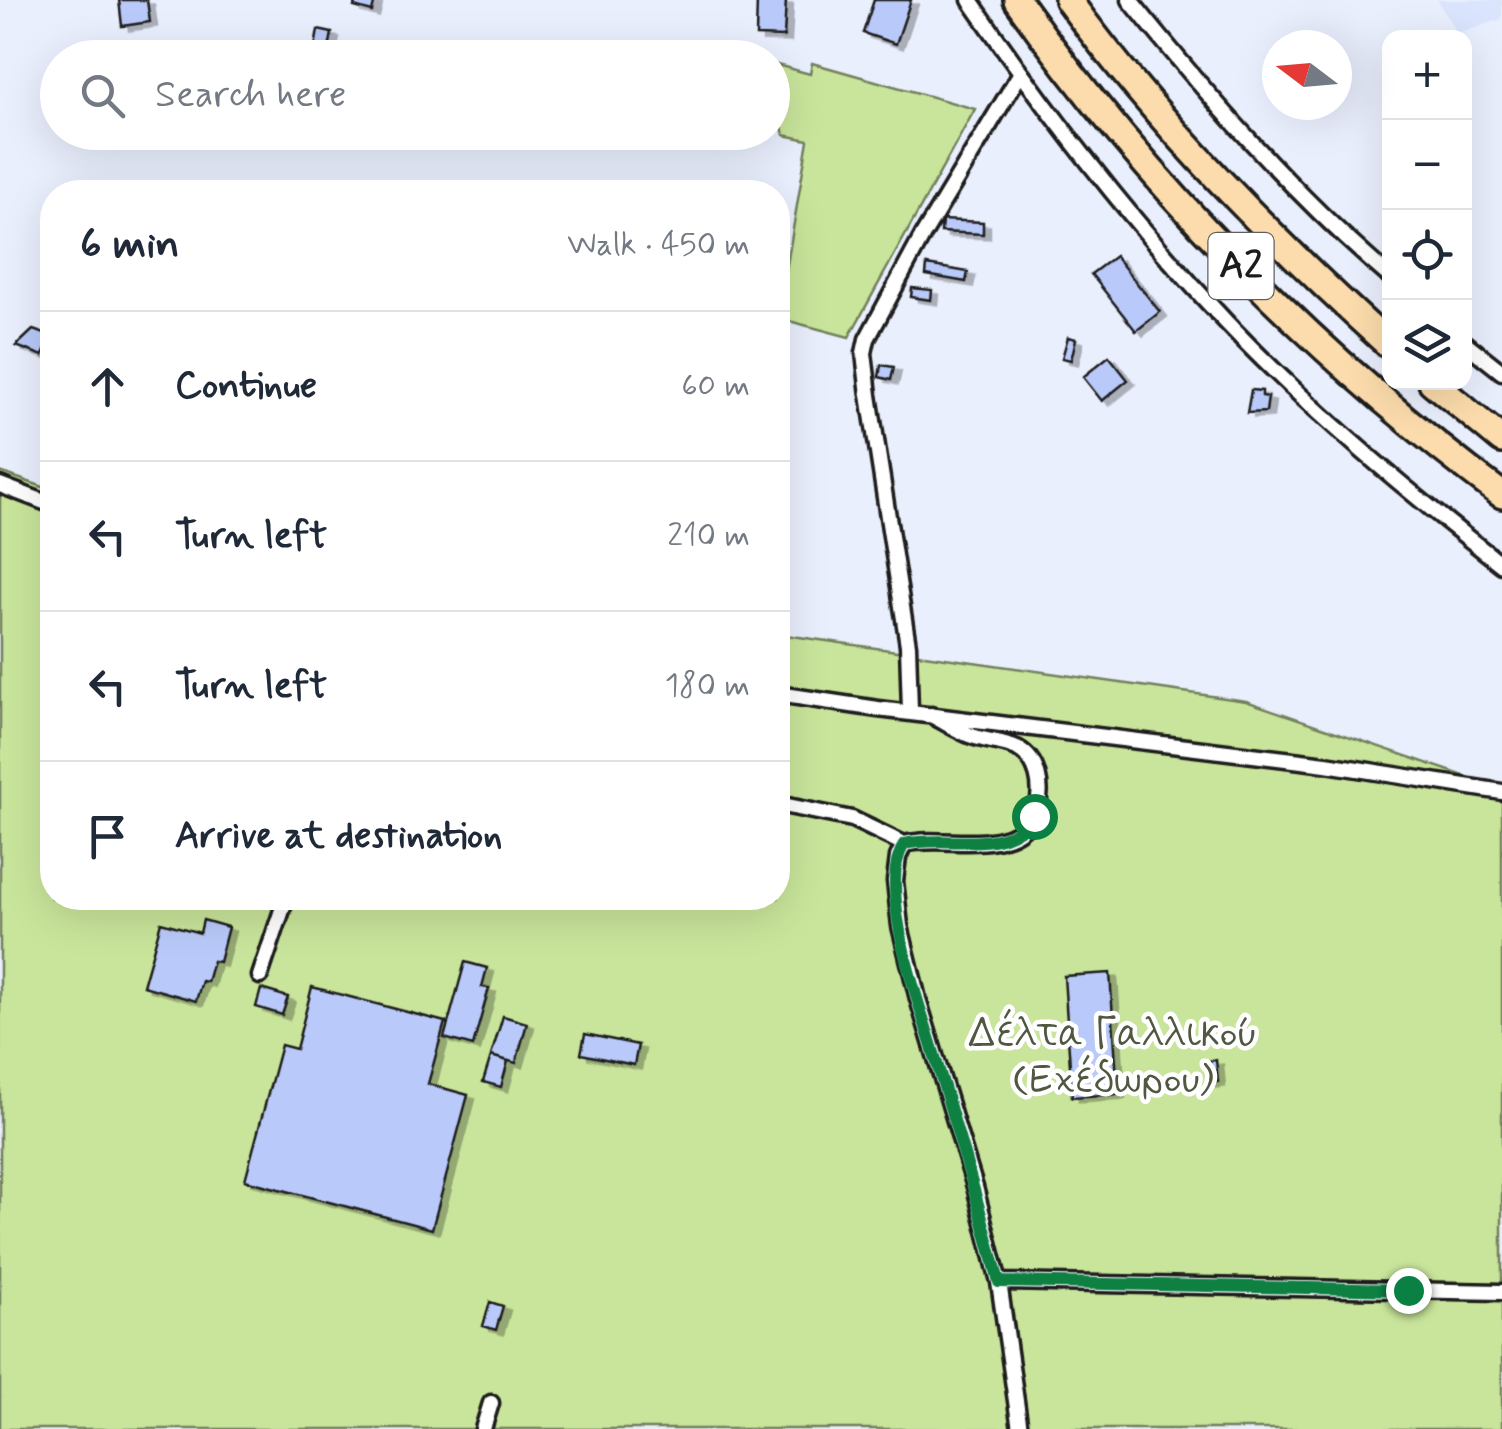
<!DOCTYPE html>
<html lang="en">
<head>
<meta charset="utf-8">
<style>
  :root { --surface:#fff; --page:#f6f6f7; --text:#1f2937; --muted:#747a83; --line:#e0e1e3 }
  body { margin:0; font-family:Mynerve,sans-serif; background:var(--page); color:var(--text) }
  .controls { position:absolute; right:30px; top:30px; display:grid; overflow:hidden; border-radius:20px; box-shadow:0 10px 40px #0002 }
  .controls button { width:90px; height:90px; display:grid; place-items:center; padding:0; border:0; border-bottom:2px solid var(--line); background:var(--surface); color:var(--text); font:50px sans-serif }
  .compass { position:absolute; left:1262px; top:30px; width:90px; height:90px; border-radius:50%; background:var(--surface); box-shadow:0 10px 40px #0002; rotate:286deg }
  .stop { position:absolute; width:30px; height:30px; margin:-22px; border:8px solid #0b8043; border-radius:50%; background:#fff }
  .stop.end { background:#0b8043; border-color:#fff; box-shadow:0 2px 10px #0008 }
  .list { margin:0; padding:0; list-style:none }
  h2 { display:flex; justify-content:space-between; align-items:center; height:130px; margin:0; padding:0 40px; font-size:42px }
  h2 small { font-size:32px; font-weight:400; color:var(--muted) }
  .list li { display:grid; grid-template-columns:65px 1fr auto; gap:30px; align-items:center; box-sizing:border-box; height:150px; padding:0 40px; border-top:2px solid var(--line) }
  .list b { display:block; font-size:38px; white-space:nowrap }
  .list em { font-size:32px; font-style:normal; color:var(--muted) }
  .icon { flex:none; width:55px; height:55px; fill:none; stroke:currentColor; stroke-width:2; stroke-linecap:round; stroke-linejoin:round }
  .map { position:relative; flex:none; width:1502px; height:1429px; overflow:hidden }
  .search { position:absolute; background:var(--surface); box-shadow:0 10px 40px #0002; left:40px; top:40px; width:750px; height:110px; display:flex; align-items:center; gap:25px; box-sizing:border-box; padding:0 35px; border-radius:55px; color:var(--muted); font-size:38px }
  .panel { position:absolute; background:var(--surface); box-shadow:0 10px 40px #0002; left:40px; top:180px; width:750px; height:730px; border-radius:40px }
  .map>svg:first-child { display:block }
</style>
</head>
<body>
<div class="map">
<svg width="1502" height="1429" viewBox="0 0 1502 1429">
  <defs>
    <filter id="shadow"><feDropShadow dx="7" dy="4.5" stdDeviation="0" flood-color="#0004"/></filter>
  </defs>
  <rect width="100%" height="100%" fill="#eaeffe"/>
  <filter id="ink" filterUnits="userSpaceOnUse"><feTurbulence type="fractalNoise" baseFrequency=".01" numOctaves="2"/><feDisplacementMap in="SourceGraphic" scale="20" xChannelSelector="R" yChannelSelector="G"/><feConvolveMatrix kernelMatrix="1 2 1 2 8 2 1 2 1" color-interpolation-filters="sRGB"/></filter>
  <g filter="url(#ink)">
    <path fill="#dbe4fd" d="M1437,0H1502V19L1458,34Z"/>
    <path fill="#c9e59b" stroke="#72805c" stroke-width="2.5" d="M812,63L975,109L849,337L778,318L808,140L784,135L773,84V64L810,74Z
      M0,472L52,490V898H778V634L1246,701L1502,789V1429H0Z"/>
    <path fill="#b9cafa" stroke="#1c1c1c" stroke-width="2.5" filter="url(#shadow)" d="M119,0H147L150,22L122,26Z
      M356,0H375L372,12L354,7Z
      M757,0H786L784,37L756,36Z
      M874,0H911L896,44L863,33Z
      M318,30L332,33L329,49L315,47Z
      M942,220L983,222V234L941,232Z
      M1115,256L1160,312L1136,331L1091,274Z
      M927,265L968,272L966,282L926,275Z
      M912,288L932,290L931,300L911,297Z
      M33,330L51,336L43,356L16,346Z
      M1068,337L1076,339L1071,360L1062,358Z
      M1109,356L1128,380L1102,401L1083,377Z
      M881,365L894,367L891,380L879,377Z
      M1251,390L1262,391V396L1268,397L1266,412L1247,413Z
      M203,920L228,927L219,962L213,961L207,982L202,981L196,1001L143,986L161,922L200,933Z
      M465,962L487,968L482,987L489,988L473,1046L444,1038Z
      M1110,973L1118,1094L1072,1097L1064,976Z
      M312,987L445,1022L428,1084L468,1095L432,1229L245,1180L281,1045L296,1049Z
      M261,989L288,997L282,1015L256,1007Z
      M503,1016L527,1023L516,1063L491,1056Z
      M585,1034L638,1045L634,1065L581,1054Z
      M491,1056L508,1061L501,1087L483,1082Z
      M1216,1060L1218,1082L1209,1083L1206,1061Z
      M490,1302L503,1306L496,1330L483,1326Z"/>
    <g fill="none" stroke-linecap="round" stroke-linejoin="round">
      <g stroke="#1c1c1c" stroke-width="21">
        <path id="minor" d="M970,0C1048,114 1132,223 1227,323C1311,411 1406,490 1502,565
          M1130,0C1209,98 1294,195 1390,277
          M1464,342L1502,372
          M0,485L52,505
          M778,694L878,709L1326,764L1502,792
          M910,711L908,645L869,395L864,353L867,339L923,235L1020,74
          M931,715C945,722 958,731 972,736C986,741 1004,742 1017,748C1039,760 1043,788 1037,809C1031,827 1014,837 996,840C966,846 935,837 904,844L898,857L895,881L900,926L918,999L975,1187L999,1282L1020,1429
          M778,804L852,819L904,844
          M260,976L286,898
          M999,1282L1502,1292
          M483,1429L491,1403"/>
      </g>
      <g stroke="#1c1c1c" stroke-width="32">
        <path id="motorway" d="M1017,0C1150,188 1318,358 1502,495
          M1068,0C1161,127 1273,240 1390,346
          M1432,382L1502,440"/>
      </g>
      <use href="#minor" stroke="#fff" stroke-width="14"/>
      <use href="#motorway" stroke="#fcdcac" stroke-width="25"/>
    </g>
  </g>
  <g fill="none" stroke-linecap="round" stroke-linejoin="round" filter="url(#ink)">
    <path stroke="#0b8043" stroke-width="12" d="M1034,816C1003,857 949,834 904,844C898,855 895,867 895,880C894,937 920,1006 936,1060C958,1134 980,1207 999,1282L1408,1290"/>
  </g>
  <g text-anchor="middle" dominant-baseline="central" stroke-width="9" stroke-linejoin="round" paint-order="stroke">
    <rect fill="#fff" stroke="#606060" stroke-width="2.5" x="1208.5" y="233" width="65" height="66" rx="8"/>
    <g font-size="38" font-weight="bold" fill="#1c1c1c">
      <text x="1241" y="266">Α2</text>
    </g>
    <g font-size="40" fill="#505842" stroke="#fff">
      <text x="1113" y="1035">Δέλτα Γαλλικού<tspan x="1113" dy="46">(Εχέδωρου)</tspan></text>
    </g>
  </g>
</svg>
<div class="controls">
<button>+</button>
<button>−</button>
<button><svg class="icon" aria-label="locate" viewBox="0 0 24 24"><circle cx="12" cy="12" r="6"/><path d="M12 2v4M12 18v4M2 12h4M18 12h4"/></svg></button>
<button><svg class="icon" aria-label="layers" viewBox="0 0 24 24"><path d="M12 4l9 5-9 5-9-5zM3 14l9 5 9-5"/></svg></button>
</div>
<svg class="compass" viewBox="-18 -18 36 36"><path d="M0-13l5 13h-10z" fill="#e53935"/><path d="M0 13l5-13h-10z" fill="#747a83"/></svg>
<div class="stop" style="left:1034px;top:816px"></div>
<div class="stop end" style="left:1408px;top:1290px"></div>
<div class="search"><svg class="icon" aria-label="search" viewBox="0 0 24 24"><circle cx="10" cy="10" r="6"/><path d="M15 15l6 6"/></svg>Search here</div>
<section class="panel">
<h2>6 min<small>Walk · 450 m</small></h2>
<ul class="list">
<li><svg class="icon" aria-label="ahead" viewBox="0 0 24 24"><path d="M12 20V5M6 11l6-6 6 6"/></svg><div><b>Continue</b></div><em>60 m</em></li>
<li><svg class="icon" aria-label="left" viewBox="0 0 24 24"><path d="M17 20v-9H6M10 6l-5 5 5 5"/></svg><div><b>Turn left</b></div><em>210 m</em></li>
<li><svg class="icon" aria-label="left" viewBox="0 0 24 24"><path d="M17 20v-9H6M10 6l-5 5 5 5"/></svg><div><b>Turn left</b></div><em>180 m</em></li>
<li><svg class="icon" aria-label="arrive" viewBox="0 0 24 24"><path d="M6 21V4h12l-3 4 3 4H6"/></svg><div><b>Arrive at destination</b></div></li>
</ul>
</section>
</div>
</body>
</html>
